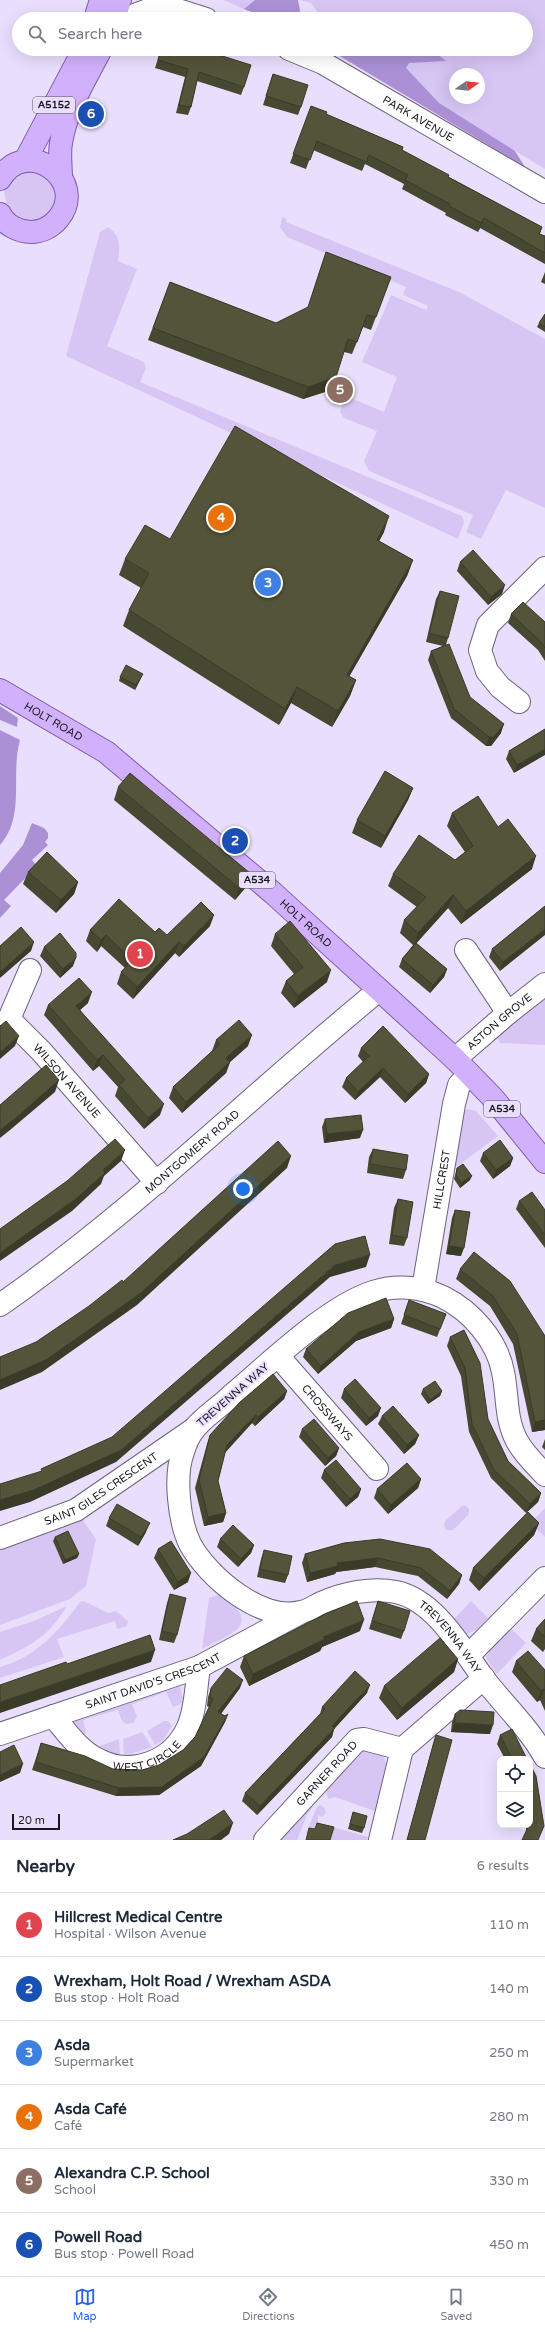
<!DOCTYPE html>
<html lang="en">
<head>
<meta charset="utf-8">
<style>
  :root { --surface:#fff; --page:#f2f2f3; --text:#1f2937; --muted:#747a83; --line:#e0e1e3; --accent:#2563eb }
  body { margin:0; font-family:"Varela Round",sans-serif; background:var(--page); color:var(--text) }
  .controls { position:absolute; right:12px; bottom:12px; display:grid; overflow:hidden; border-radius:8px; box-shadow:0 4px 16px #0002 }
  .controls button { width:36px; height:36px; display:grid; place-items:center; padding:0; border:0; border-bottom:1px solid var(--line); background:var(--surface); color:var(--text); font:20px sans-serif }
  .compass { position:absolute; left:449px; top:68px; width:36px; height:36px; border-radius:50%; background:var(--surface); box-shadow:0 4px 16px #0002; rotate:76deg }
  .scale { position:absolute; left:12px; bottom:10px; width:48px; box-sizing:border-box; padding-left:4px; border:2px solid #1c1823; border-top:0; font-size:11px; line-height:14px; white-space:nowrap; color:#1c1823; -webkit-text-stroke:3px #e9defc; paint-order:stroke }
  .you { position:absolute; left:243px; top:1189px; width:14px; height:14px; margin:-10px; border:3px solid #fff; border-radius:50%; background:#1a73e8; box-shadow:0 0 0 6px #1a73e833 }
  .badge { display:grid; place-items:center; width:26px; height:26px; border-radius:50%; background:var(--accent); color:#fff; font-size:13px; font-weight:700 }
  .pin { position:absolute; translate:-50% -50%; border:2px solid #fff; box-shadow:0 1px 4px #0006 }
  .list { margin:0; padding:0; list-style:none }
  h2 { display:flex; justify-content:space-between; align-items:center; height:52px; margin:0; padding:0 16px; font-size:17px }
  h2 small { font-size:13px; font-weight:400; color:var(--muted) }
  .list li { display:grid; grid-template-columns:26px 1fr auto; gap:12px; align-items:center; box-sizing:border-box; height:64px; padding:0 16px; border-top:1px solid var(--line) }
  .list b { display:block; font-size:15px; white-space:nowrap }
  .list p { margin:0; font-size:13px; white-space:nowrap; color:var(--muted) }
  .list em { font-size:13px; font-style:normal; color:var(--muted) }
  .icon { flex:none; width:22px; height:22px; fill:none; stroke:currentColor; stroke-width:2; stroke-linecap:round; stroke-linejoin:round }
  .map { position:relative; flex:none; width:545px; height:1840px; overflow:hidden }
  .search { position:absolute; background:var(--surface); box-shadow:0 4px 16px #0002; left:12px; right:12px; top:12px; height:44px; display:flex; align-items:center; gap:10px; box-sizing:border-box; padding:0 14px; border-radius:22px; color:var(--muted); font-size:15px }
  .sheet { height:436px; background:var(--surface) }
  nav { display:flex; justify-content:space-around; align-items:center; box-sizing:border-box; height:56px; border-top:1px solid var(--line); background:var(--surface); font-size:11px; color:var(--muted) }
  nav a { display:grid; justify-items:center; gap:2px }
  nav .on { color:var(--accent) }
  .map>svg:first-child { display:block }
</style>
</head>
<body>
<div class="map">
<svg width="545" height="1840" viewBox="0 0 545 1840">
  <rect width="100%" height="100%" fill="#e9defc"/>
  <path fill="#d7c6f4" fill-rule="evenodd" d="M223,0H255L244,9Z
    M299,0H545V169L347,49H526V19H323L311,3ZM455,74H479V98H455Z
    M42,170L58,191C57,196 57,205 55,210C38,237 0,216 5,186C7,181 13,176 16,172Z
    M282,217L287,219L286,222L459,292L545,339V508L506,490L481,539L466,532L473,515L369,471L364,461L377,431L344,418L340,412L343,402L353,399L384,412L397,377L362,362L391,295L426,310L428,306L403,295L406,287L287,237L280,227Z
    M108,227C121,236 120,247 118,261L137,269L107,346L144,362L146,368L140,382L462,516L464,522L458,539L66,356L100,232Z
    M545,993V1045L500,1043L497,1037Z
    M468,1109L476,1111L498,1136L448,1173L461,1112Z
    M465,1505L469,1509V1514L453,1530H446L444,1525L445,1521L462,1506Z
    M545,1508V1537L528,1522L533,1521Z
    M76,1510L96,1539L86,1586L70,1599L0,1625V1538Z
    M221,1594C263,1625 233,1633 202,1649L209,1598Z
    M84,1601L108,1613L116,1611L128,1621L127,1626L117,1629L115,1621L57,1639L64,1657L0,1678V1667C35,1658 60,1630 80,1602Z
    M471,1601L488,1618L477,1629L466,1635L452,1621Z
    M67,1606C48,1637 32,1645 0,1660V1632L34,1621Z
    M510,1627L526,1643L497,1674L486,1658L490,1649Z
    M180,1686L183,1701L179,1705L173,1707L166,1692L132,1704L137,1717L133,1723L126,1724L122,1721L118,1710L83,1720L86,1731L84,1737L71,1722Z
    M164,1721H168L172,1726L163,1740L155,1745L147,1731Z
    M142,1732L152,1747L124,1756L123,1739Z
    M119,1739L120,1756L111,1755L97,1747Z
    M365,1750L383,1754L387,1766L375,1811L335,1797L328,1799L326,1790L357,1754Z
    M312,1802L314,1804L307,1815L297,1840H279Z
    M320,1805L324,1807L326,1813L322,1817L318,1815V1823L368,1837V1840H330L306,1833L317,1807Z"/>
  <path fill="#ab90d6" d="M255,0H298L301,16L269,19L244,9Z
    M328,49H431L446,61L409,63L406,68L439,103L515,151L525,167Z
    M0,706L18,718L17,727L0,720Z
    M0,730L20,740C10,775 26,816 0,845Z
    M32,823L44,828L48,833V838L45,842L48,845L32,860L37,866L4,900L11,906L0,918V873L23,845Z"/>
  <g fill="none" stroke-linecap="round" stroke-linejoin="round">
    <g stroke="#6d637d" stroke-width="24">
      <g id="minor">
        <path d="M162,5L206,19"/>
        <path d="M130,19L137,14L162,5L159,0"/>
        <path id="s1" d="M289,49L323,63L545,192"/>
        <path d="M519,702L500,687L487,671L480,650L488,625L545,568"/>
        <path d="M466,950L508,1013"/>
        <path id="s2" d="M30,970L9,1019L41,1051L157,1183"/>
        <path id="s3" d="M455,1059L508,1013L545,984"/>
        <path id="s4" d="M423,1289L454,1104L459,1085L469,1074"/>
        <path id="s5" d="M0,1305C135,1211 252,1094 379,990"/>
        <path id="s6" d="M278,1356L377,1469"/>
        <path id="s7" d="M545,1475C535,1464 524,1454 517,1441C505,1419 508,1395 503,1372C497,1340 471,1311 443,1297C422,1287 396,1284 373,1292C327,1307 270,1363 232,1395C221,1406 205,1416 195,1428C190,1434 185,1445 183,1452C174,1476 179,1521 190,1544C208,1577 261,1622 301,1612C308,1611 315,1606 321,1603C344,1593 372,1587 396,1592C435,1600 462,1649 484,1679C504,1705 529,1728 545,1757"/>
        <path id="s8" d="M0,1538L76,1510L194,1429"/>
        <path d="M469,1655L545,1578"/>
        <path id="s9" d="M53,1716C66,1731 80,1752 99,1760C133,1777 173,1761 188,1727C196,1709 196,1686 199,1667"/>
        <path id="s10" d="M0,1734L199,1667L300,1613"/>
        <path id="s11" d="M265,1840L357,1740L364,1739L402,1749"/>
        <path d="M380,1840L402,1749L484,1678"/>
      </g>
    </g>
    <g stroke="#7e5aad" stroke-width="24">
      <g id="major">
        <path d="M95,19L101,0"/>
        <path d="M114,19L120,0"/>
        <path d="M25,161L84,49"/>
        <path d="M61,178C61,167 59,154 61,143C66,110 86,78 101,49"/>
        <path d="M0,179C26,135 90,180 58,219C51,227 41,232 31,232C19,232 5,225 0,214"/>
        <path id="s12" d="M0,690L106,752L273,893L455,1059L493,1098L545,1162"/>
      </g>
    </g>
    <use href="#minor" stroke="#fff" stroke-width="22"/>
    <use href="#major" stroke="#d1b1fb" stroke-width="22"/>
  </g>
  <path fill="#474831" d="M161,49H200L244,87L241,95L197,81L191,107L188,115L176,113L185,77L155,68Z
    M273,74L301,107L298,115L263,105Z
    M311,106L326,114L403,147L402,150L449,177L542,227L540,234L545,236V264L480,228L478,232L445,215L446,213L402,189L404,184L365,164L362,171L313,150L306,169L290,163Z
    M326,252L391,277L371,330L363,327L352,354L344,352L331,390L303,399L148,340L170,282L276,323L308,308Z
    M545,272V284L541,282Z
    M545,314V332L537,327L539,323Z
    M384,532L379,541L413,560L407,576L349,676L356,680L350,696L332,727L291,703L279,725L123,626L129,610L141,588L119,575L125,559L170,539Z
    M460,562L502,594L488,605L457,571Z
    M440,591L448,638L446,645L470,697L501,733L491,746H486L451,718L428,660L431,651L443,646L426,642L436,599Z
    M511,614L545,622V661L538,650L508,623Z
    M120,677L141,678L135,690L119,681Z
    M545,729L514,773L506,759L509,751Z
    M118,787L246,887L235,900L114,800Z
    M413,788L408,800L381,848L352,833L357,820Z
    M452,813L498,827L532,869L461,924L448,908L416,943L447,969L444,977L430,993L399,967L402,959L413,945L400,933L404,920L417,907L388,886L393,874L455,860L465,852L447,826Z
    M28,872L78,882L74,894L56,913L23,884Z
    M545,906L500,971L489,957L492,949Z
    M210,926L179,957L175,953L133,999L117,984L121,972L125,968L101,946L97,952L86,941L90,930L167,935Z
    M275,934L327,982L294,1008L281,993L286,981L294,974L271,946Z
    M44,947L73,966L60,978L40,956Z
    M88,1003L80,1010L160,1115L144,1129L115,1096L118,1087L99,1066L93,1071L44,1015L48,1005Z
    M216,1040L248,1046L230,1062L226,1073L182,1113L169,1098L173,1087L212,1051Z
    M361,1048L429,1074L426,1083L405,1103L380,1077L355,1100L342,1087L346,1078L363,1062L358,1056Z
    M325,1119L360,1138L324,1143L322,1127Z
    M373,1149L406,1170L403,1179L367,1173L369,1157Z
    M483,1153L513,1158L510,1166L493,1179L480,1161Z
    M457,1168L470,1180L460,1188L454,1179Z
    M398,1199L407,1238L404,1246L389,1244L394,1208Z
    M519,1201L545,1210V1248L516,1209Z
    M455,1210L461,1256L446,1254L452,1218Z
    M460,1269L545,1336V1430L532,1432L513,1344L490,1306L456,1279Z
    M409,1300L446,1314L437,1337L401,1324Z
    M394,1319L391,1328L356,1341L318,1374L303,1357L306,1349Z
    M464,1330L488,1419L508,1461L541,1493L538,1502L526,1513L491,1478L469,1432L461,1376L447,1346L450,1337Z
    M344,1389L378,1416L366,1426L341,1398Z
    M423,1389L442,1391L440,1396L428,1404L421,1394Z
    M287,1391L284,1399L255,1426L252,1423L225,1452L218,1481L226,1513L223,1522L204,1526L195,1488L207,1444L210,1435Z
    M382,1416L419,1435L415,1444L404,1454L378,1424Z
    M302,1429L339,1448L336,1456L325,1466L299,1437Z
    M545,1439V1450L542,1447Z
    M324,1470L361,1489L358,1497L346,1507L321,1478Z
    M421,1479L418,1488L388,1514L374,1498L377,1489Z
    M109,1518L146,1532L138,1546L106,1526Z
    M539,1523L534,1535L479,1591L469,1580L473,1568Z
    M55,1537L79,1554L77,1558L63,1564L53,1541Z
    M220,1539L254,1545L251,1553L238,1567L217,1547Z
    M344,1543L462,1575L459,1584L447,1599L418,1576L375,1567L336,1572L335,1574L307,1582L302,1563L305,1554Z
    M158,1549L188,1582L174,1590L154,1558Z
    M264,1550L288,1575L285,1583L257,1577L261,1559Z
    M170,1594L177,1635L174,1643L159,1640L167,1603Z
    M378,1601L404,1631L401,1639L369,1629Z
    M545,1619V1649L543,1652L531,1641L536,1629Z
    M360,1631L322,1647L320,1651L249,1686L240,1667L244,1656Z
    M458,1659L454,1672L397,1720L379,1698L384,1686Z
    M516,1661L545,1670V1711L540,1700L537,1702L512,1672Z
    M211,1688H240L221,1714L225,1716L228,1714L225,1722L201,1766L159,1795L116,1796L32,1770L41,1743L113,1769L142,1770L159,1765L183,1750L195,1737L209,1707L207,1706L208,1697Z
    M367,1693L334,1729L332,1737L257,1815L242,1801L245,1793L320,1714L322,1707Z
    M455,1714L490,1734L451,1732L452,1722Z
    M436,1735L425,1840H407L433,1744Z
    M500,1735L527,1759H505L497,1744Z
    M353,1812L364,1828L362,1833L348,1829Z
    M526,1825H530L544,1826L526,1831Z"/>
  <path fill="#3a3b28" d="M484,218L480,228L478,232L481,223Z
    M336,377L331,390L303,399L308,387Z
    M389,516L384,532L371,556L377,540Z
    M413,560L407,576L341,691L347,675Z
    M505,585L502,594L488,605L491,597Z
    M143,674L135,690L136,685Z
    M356,680L350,696L332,727L338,711Z
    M297,687L291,703L279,725L285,709Z
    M504,724L501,733L491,746H486L489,737Z
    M545,749V755L514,773L517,765Z
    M413,788L408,800L381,848L385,836Z
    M536,856L532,869L461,924L466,911Z
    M251,874L246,887L235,900L239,888Z
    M78,882L74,894L56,913L61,900Z
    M453,895L448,908L414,946L418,933Z
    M214,915L210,926L179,957L184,946Z
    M545,929V935L500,971L503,962Z
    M106,935L101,946L97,952L101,940Z
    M34,942L31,951L0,978V972Z
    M179,942L175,953L133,999L137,987Z
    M76,958L73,966L60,978L63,969Z
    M447,969L444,977L430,993L433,985Z
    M331,970L327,982L294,1008L298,996Z
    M92,992L88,1003L72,1017L76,1006Z
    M252,1035L248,1046L230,1062L226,1073L182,1113L186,1102L226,1058Z
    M19,1036L15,1046L0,1059V1052Z
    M103,1055L99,1066L93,1071L97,1060Z
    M383,1068L380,1077L355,1100L358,1092Z
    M429,1074L426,1083L405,1103L408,1094Z
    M59,1080L55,1092L10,1130L0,1138V1130Z
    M164,1104L160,1115L144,1129L148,1118Z
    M363,1130L360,1138L324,1143L327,1134Z
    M125,1150L121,1161L104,1176L101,1184L72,1211L0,1261V1253L103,1170Z
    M291,1156L287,1168L137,1305L42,1372L0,1390V1380Z
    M513,1158L510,1166L493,1179L496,1170Z
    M472,1176L470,1180L460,1188L461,1183Z
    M449,1246L464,1248L461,1256L446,1254Z
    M370,1255L366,1267L330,1277L116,1462L30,1502L0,1511V1500L121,1450L335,1265Z
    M394,1319L391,1328L356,1341L318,1374L321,1366L359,1332Z
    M287,1391L284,1399L255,1426L258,1417Z
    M442,1391L440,1396L428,1404L430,1400Z
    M381,1408L378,1416L366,1426L369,1418Z
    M256,1415L252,1423L224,1454L227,1445Z
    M545,1420V1430L532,1432L535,1422Z
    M419,1435L415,1444L404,1454L407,1445Z
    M339,1448L336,1456L325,1466L328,1458Z
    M421,1479L418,1488L388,1514L391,1505Z
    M361,1489L358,1497L346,1507L350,1499Z
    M541,1493L538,1502L526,1513L530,1504Z
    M226,1513L223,1522L204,1526L208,1517Z
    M150,1523L146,1532L138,1546L141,1537Z
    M539,1523L534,1535L479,1591L484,1578Z
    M254,1545L251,1553L238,1567L241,1559Z
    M79,1554L77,1558L63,1564L65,1560Z
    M378,1558L375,1567L336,1572L335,1574L307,1582L310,1573L337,1563Z
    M191,1573L188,1582L174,1590L178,1582Z
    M462,1575L459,1584L447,1599L450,1591Z
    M364,1620L360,1631L322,1647L320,1651L249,1686L253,1674L323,1637Z
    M155,1650L151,1662L0,1713V1702Z
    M458,1659L454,1672L397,1720L402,1708Z
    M243,1680L240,1688L215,1721L218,1712Z
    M370,1685L367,1693L334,1729L332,1737L257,1815L260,1806Z
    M544,1689L540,1700L537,1702L541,1691Z
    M228,1714L225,1722L201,1766L159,1795L116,1796L119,1788L204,1757Z
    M455,1723L493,1725L490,1734L451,1732Z
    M23,1764L20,1773L0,1782V1775Z
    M233,1823L229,1834L221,1840H209Z"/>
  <path fill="#535439" stroke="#3a3b28" d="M161,49H200L251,65L244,87L199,72L191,107L179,105L188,69L158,60Z
    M273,74L308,85L301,107L266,96Z
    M311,106L327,112L326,114L403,147L402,150L449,175L448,177L542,227L539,234L545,236V253L484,218L481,223L449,206L450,204L405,180L408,175L369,155L366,162L317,141L310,160L293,154Z
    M326,252L391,277L376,317L367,315L357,342L348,339L336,377L308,387L153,328L170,282L276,323L308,307Z
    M545,314V327L539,323Z
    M235,426L389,516L377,540L413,560L347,675L356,680L338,711L297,687L285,709L129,610L149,573L125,559L145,525L170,539Z
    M473,550L505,585L491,597L460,562Z
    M440,591L459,596L448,638L429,633Z
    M523,602L545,622V648L541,642L511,614Z
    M449,644L470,697L504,724L494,737H489L454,709L431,651Z
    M126,665L143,674L136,685L120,677Z
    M545,729V749L517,765L509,751Z
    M385,771L413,788L385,836L357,820Z
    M130,773L251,874L239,888L118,787Z
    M478,796L498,827L508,819L536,856L466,911L453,895L418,933L404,920L426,897L393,874L419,835L455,860L473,846L452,813Z
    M47,852L78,882L61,900L28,872Z
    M119,899L155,932L159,928L167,935L201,902L214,915L184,946L179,942L137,987L121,972L132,960L106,935L101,940L90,930Z
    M545,906V929L503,962L492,949Z
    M290,921L331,970L298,996L286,981L303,967L275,934Z
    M21,927L34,942L0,972V946Z
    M60,933L76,953V958L63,969L44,947Z
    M416,943L447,969L433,985L402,959Z
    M79,978L92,992L76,1006L164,1104L148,1118L119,1085L125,1080L103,1055L97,1060L48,1005Z
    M239,1020L252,1035L226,1058L230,1062L186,1102L173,1087L220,1044L216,1040Z
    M6,1021L19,1036L0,1052V1026Z
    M383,1026L429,1074L408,1094L383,1068L358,1092L346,1078L369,1056L361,1048Z
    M46,1065L59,1080L15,1119L0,1130V1105Z
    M361,1115L363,1130L327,1134L325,1119Z
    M115,1139L125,1150L103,1170L105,1173L76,1199L0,1253V1229L67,1181Z
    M500,1140L513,1158L496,1170L483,1153Z
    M278,1141L291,1156L141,1293L46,1360L0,1380V1357L36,1342L89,1306L122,1280L123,1282Z
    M373,1149L408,1155L406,1170L370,1164Z
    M463,1164L472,1176L461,1183L456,1175L457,1168Z
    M532,1192L545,1210V1235L519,1201Z
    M398,1199L413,1202L407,1238L392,1235Z
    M455,1210L470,1212L464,1248L449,1246Z
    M365,1236L370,1255L335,1265L121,1450L34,1490L0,1500V1484L42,1471L41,1469L112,1437L335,1244Z
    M474,1252L510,1281L545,1336V1420L535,1422L517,1334L493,1296L460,1269Z
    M386,1298L394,1319L359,1332L321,1366L306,1349L348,1313Z
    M409,1300L446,1314L440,1329L404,1315Z
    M464,1330L480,1363L488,1419L508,1461L541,1493L530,1504L494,1470L472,1424L465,1368L450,1337Z
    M273,1374L287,1391L258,1417L256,1415L227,1445L218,1481L226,1513L208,1517L199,1480L210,1435L240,1402Z
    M355,1379L381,1408L369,1418L344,1389Z
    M435,1381L442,1391L430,1400L423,1389Z
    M393,1406L419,1435L407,1445L382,1416Z
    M314,1419L339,1448L328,1458L302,1429Z
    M336,1460L361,1489L350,1499L324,1470Z
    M407,1463L421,1479L391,1505L377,1489Z
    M117,1504L150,1523L141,1537L109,1518Z
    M528,1512L539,1523L484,1578L473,1568Z
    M233,1525L254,1545L241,1559L220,1539Z
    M68,1531L79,1554L65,1560L55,1537Z
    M380,1539L430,1549L462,1575L450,1591L421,1568L378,1558L337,1563L338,1566L310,1573L305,1554L344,1543Z
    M171,1541L191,1573L178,1582L158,1549Z
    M264,1550L292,1556L288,1575L260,1569Z
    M170,1594L186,1598L177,1635L162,1631Z
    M357,1601L364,1620L323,1637L325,1639L253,1674L244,1656L325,1614Z
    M378,1601L410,1611L404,1631L372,1621Z
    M545,1619V1637L536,1629Z
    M150,1635L155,1650L0,1702V1685L66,1662L67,1664Z
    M440,1638L458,1659L402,1708L384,1686Z
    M528,1651L545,1670V1691L544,1689L541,1691L516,1661Z
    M227,1668L243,1680L218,1712L225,1716L228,1714L204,1757L162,1787L119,1788L36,1762L41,1743L85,1756L113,1769L142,1770L159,1765L183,1750L195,1737L213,1699L210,1697L211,1688Z
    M355,1671L370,1685L332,1726L335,1728L260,1806L245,1793L325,1709L322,1707Z
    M460,1710L494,1712L493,1725L455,1723V1714Z
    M512,1729L527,1759H512L500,1735Z
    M436,1735L452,1740L425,1840H407Z
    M14,1745L23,1764L0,1775V1752Z
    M530,1764L536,1776L544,1826L538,1840H522L529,1825H530Z
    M224,1810L233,1823L209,1840H173L187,1834Z
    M353,1812L367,1816L364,1828L350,1824Z
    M317,1823L334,1827L330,1840H306L309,1828L315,1829Z"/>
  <g text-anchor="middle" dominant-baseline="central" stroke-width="4" stroke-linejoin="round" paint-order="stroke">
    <g fill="#e9defc" stroke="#5a5364" stroke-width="1">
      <rect x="33" y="97" width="42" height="16" rx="3"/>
      <rect x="239" y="872" width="36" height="16" rx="3"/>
      <rect x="484" y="1101" width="36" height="16" rx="3"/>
    </g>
    <g font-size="10" font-weight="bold" fill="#1c1823">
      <text x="54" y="105">A5152</text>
      <text x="257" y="880">A534</text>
      <text x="502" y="1109">A534</text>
    </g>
    <g font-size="11" fill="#1c1823" stroke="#e9defc">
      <text stroke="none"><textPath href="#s1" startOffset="147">PARK AVENUE</textPath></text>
      <text stroke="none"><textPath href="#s12" startOffset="62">HOLT ROAD</textPath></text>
      <text stroke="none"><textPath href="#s12" startOffset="386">HOLT ROAD</textPath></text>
      <text stroke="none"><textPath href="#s3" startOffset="58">ASTON GROVE</textPath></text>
      <text stroke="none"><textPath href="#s2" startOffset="138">WILSON AVENUE</textPath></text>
      <text stroke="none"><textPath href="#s5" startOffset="246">MONTGOMERY ROAD</textPath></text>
      <text stroke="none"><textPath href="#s4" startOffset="111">HILLCREST</textPath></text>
      <text transform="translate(233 1395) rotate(-41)">TREVENNA WAY</text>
      <text stroke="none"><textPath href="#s6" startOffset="75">CROSSWAYS</textPath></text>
      <text stroke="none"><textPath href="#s8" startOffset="113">SAINT GILES CRESCENT</textPath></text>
      <text stroke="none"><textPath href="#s7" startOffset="941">TREVENNA WAY</textPath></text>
      <text stroke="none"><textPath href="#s10" startOffset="162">SAINT DAVID'S CRESCENT</textPath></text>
      <text stroke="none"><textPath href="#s9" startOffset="116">WEST CIRCLE</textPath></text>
      <text stroke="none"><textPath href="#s11" startOffset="91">GARNER ROAD</textPath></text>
    </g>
  </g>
</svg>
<div class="controls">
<button><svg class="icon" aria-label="locate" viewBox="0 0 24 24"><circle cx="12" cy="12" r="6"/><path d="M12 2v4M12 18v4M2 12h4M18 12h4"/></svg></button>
<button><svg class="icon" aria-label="layers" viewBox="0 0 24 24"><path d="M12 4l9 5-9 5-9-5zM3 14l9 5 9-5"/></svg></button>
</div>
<svg class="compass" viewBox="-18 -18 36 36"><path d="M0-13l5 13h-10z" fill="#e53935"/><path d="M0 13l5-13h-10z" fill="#747a83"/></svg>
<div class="scale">20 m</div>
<div class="you"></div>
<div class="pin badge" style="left:140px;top:954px;background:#e0444e">1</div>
<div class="pin badge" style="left:235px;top:841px;background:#1a4fb4">2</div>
<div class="pin badge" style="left:268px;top:583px;background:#3f7fe0">3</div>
<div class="pin badge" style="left:221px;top:518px;background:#e8710a">4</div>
<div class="pin badge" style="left:340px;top:390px;background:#8d6e63">5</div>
<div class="pin badge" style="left:91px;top:114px;background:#1a4fb4">6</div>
<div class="search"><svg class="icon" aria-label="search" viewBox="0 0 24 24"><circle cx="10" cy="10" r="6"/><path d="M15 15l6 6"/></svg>Search here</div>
</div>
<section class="sheet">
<h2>Nearby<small>6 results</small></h2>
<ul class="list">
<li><span class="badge" style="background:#e0444e">1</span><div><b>Hillcrest Medical Centre</b><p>Hospital · Wilson Avenue</p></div><em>110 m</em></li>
<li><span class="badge" style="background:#1a4fb4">2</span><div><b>Wrexham, Holt Road / Wrexham ASDA</b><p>Bus stop · Holt Road</p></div><em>140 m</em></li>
<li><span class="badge" style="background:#3f7fe0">3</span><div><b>Asda</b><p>Supermarket</p></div><em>250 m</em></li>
<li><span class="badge" style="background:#e8710a">4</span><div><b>Asda Café</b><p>Café</p></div><em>280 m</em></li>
<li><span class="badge" style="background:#8d6e63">5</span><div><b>Alexandra C.P. School</b><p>School</p></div><em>330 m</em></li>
<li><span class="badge" style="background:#1a4fb4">6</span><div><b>Powell Road</b><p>Bus stop · Powell Road</p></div><em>450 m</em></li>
</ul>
</section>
<nav>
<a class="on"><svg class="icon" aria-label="map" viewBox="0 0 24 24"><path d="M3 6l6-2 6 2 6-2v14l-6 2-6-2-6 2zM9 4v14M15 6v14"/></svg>Map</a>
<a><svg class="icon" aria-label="directions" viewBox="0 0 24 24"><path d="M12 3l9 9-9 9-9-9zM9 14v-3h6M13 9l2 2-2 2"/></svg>Directions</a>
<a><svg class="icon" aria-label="saved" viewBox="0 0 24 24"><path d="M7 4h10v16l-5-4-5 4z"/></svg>Saved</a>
</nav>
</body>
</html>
